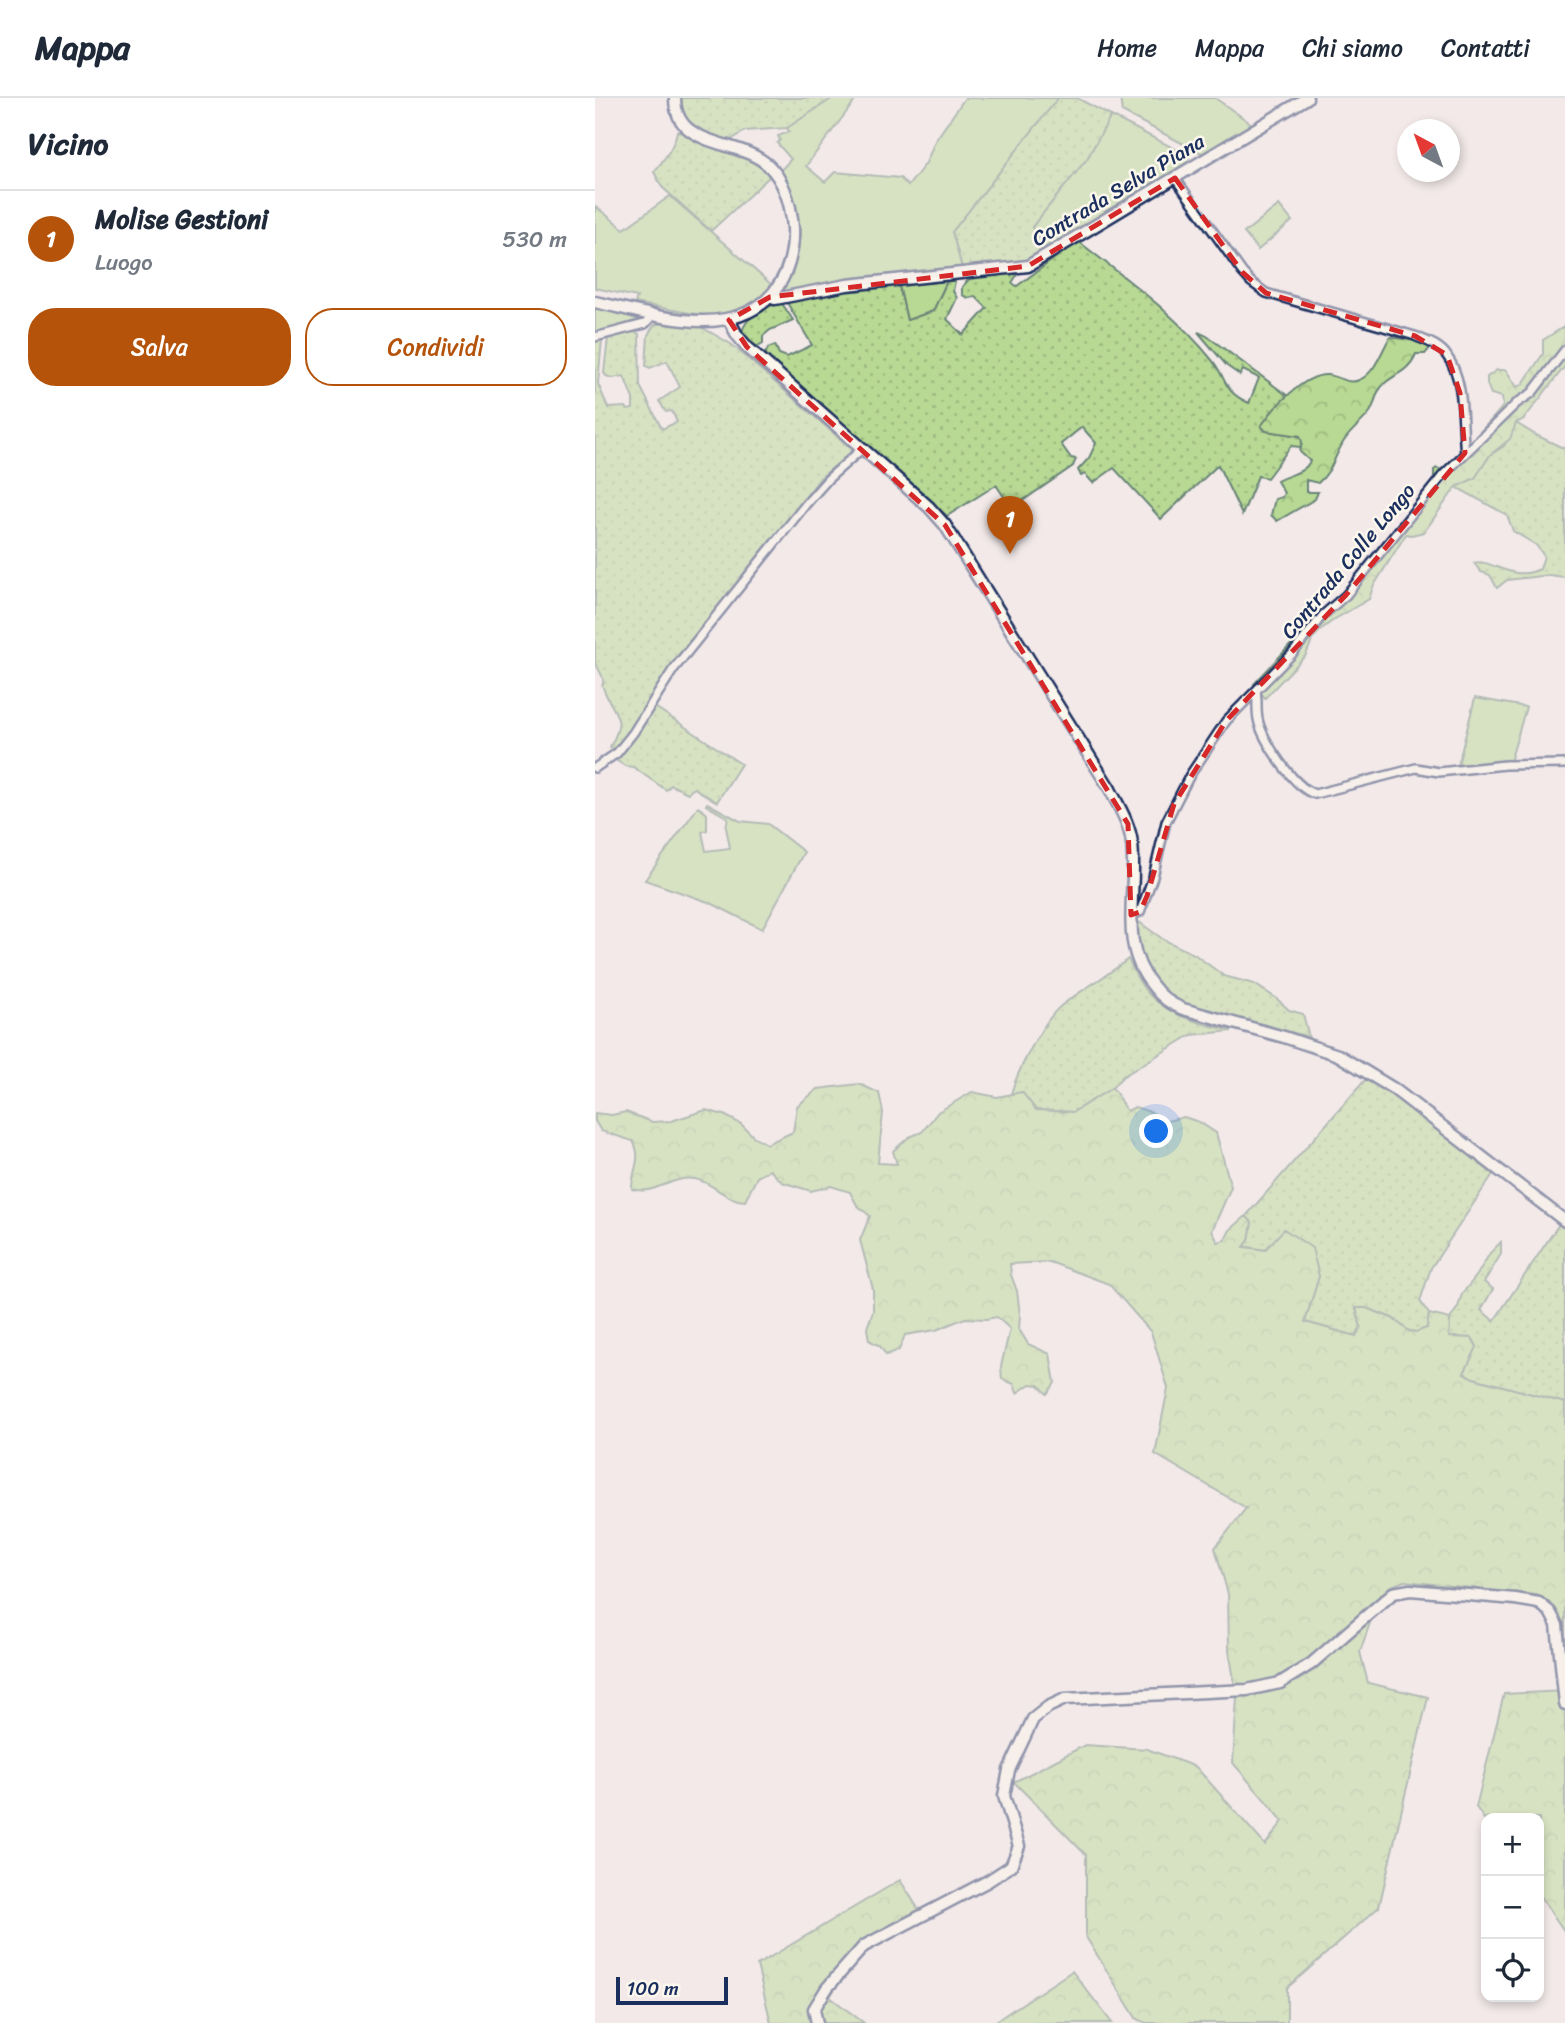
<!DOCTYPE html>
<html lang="it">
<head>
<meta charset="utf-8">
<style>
  :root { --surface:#fff; --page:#f2f2f3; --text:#1f2937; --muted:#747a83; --line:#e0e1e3; --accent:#b45309 }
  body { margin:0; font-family:Sriracha,sans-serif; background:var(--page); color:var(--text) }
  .controls { position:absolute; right:21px; bottom:21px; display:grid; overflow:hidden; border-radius:14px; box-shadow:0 4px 10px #0003 }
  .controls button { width:63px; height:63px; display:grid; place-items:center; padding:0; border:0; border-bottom:2px solid var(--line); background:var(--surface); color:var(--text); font:35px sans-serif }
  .compass { position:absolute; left:802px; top:21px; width:63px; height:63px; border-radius:50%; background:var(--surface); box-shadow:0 4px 10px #0003; rotate:319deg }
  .scale { position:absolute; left:21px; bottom:18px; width:112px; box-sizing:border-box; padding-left:7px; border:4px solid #1b2f5e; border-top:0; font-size:19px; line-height:24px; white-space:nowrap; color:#1b2f5e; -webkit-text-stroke:5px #fbf7ec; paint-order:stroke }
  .you { position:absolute; left:562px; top:1034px; width:24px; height:24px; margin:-18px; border:5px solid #fff; border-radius:50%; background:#1a73e8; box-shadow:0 0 0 10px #1a73e833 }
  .badge { display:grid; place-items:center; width:46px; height:46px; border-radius:50%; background:var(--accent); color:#fff; font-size:23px; font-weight:700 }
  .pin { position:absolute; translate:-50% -58px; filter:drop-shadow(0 2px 4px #0008) }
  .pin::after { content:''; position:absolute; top:37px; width:24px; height:21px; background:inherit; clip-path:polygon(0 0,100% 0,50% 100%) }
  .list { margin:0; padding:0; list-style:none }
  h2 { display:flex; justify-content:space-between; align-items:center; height:91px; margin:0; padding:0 28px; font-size:30px }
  h2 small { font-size:23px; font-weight:400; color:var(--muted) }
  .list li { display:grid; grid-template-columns:46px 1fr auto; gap:21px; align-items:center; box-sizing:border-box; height:98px; padding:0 28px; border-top:2px solid var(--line) }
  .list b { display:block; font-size:26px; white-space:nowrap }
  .list p { margin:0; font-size:23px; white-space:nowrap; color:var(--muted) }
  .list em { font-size:23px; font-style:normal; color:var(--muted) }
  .actions { display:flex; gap:14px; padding:21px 28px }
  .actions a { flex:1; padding:16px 0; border:2px solid var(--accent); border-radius:28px; text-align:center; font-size:24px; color:var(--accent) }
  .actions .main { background:var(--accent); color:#fff }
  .icon { flex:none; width:38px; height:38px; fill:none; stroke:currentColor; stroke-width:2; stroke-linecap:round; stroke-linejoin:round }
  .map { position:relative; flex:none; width:970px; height:1925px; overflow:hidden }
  header { display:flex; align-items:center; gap:42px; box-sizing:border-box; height:98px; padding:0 35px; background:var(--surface); border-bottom:2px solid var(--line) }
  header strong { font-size:33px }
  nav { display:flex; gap:38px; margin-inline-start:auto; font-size:24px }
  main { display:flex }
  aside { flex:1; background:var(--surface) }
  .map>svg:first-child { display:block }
</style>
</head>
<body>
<header>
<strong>Mappa</strong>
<nav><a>Home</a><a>Mappa</a><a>Chi siamo</a><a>Contatti</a></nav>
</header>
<main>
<aside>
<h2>Vicino<small></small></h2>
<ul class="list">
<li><span class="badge">1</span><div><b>Molise Gestioni</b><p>Luogo</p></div><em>530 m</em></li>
</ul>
<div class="actions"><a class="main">Salva</a><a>Condividi</a></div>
</aside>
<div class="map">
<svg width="970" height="1925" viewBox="0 0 970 1925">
  <defs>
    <pattern id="grass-dots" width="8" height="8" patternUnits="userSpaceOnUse" patternTransform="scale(1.75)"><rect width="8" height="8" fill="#b7d993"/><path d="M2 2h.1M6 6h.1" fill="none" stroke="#9dbb81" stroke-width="1.8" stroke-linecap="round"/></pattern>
    <pattern id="forest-crowns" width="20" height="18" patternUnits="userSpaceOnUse" patternTransform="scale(1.75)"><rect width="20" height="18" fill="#b7d993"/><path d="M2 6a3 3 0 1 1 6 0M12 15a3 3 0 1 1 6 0" fill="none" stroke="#9dbb81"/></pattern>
  </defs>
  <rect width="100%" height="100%" fill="#f3e9e9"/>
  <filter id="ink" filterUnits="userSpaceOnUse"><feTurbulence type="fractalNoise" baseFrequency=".0143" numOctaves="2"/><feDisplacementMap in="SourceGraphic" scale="14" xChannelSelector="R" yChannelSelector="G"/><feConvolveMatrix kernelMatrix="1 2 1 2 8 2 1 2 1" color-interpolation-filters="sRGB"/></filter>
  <g filter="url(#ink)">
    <path fill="url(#grass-dots)" stroke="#698478" stroke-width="2" d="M85,0H238L192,30L150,33L136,42C108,36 89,32 85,0Z
      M463,0H482L516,18L492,61L437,129L453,153C424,169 399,168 367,170L357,134Z
      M82,33C91,36 98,41 107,45C129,54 164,53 174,79L116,133L67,89L59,74C69,61 79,50 82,33Z
      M483,143C530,180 579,215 617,262C633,282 627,293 654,305L664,280L648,272L645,277L632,268L603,234L612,238L693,298L674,317L671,333L705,338L708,344L705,349L696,348L672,380L663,378L647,417L623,367L566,421L519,370L498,385L490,376L486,378L483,372L494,360L501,345L487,329L466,346L476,360L481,361L478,368L417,410L401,387L352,418L170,256L173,250L180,247L184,256L192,259L217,247L191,203L253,191L304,187L312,222L338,213L352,183H360L358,193L362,200L352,221L368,237L392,210L380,198L373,200L367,197V189L375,180L423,175L417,185L422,188Z
      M186,204L198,222L175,232L168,238V245L161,249L147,234C151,217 171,209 186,204Z
      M71,224L106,229L136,246L259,353L225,380L198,416L82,559L83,561L54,605L146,666L122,704L99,690L93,695L76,687L71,692L38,669L30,668L19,661L25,656L15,649C32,618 20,619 9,592C5,583 9,590 8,581C7,576 3,570 0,565V242L7,241L3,286L13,310L31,309L33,312L38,311V301L29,278L17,280L11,278L9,275L13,240L38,233L44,236L45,288L67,331L82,324L77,313L71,314L64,303L85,289L72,263L55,270L51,268L53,237L59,227Z
      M921,325L939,336L970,351V479L954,477L912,482L902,490L895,477L886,474L879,465C897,460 916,485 945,471L949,458L941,447L918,433L912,417L861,389L880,380L895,357L909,348Z
      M544,824L569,842L599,856L629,878L659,886L681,900L694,912L708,916L714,939C686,931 658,924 630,917C611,912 588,909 573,897C551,879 540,852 544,824Z
      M533,861C537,869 541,878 546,886C566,917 604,925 637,933L596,937L527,979L517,990L478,1014L441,1012L427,994L416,996C422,974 449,921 467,907C488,891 512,878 533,861Z
      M771,981L783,986L810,1006L898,1076L836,1170L825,1203L834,1216L832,1230L821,1234L814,1233L797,1220L771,1210L761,1211L766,1229L761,1238L710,1224L724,1178L670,1152L648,1148L654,1142L657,1124L651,1118Z
      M964,1126L970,1131V1305L878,1280L869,1275L882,1248L877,1240L854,1239L855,1221L863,1209L867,1196L882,1177L895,1155L906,1144V1156L889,1184L898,1191L886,1212L899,1223Z"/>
    <path fill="url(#forest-crowns)" stroke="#698478" stroke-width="2" d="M970,228V268L929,321L921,325L915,341L895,357L880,380L861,389L829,434L816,437L811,436L778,489L774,501L740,521L728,530L718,540L711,557L670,600L659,586L728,512L752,491L839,382V372L842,370L848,373C867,350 889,332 908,308L907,299L896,296L892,286V279L902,272H911L922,289L927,287L948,256V242Z
      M795,239L822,243L836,249L830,256H821C812,278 794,275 783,294C780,300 779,308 775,314C767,325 756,332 749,343C739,359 738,372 723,385L711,382V394H723L720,401L682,423L676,417L680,401L687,399L689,395L682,383C694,376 709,376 715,363L705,354L707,344L705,338L671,333L666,328C678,310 710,275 733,277C743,278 754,287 764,282C780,276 787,252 795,239Z
      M264,986L284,995L288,1014L283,1065L302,1066L298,1053L314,1039L327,1034L343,1014L377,994L402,999L427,994L441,1012L478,1014L517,990C524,997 525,1005 532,1013L540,1009L558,1015L568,1024L589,1019L604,1024L621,1035L636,1089L617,1133L623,1144L630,1142L635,1132L651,1118L657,1124L654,1142L649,1149L670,1152L689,1131L717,1150L724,1178L710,1224L761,1238L766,1229L761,1210H771L797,1220L814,1233L821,1234L832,1230L834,1216L855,1221L854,1239L877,1240L882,1249L869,1275L878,1280L970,1305V1553L967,1525L960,1511L942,1497L809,1483L794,1489L776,1522L765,1554L773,1585L833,1599L784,1809L692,1890V1925H551L541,1920L491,1839V1757L419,1684L490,1647L552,1651L601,1669L670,1747L688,1723L638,1665L642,1599L634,1552L633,1496L620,1450L651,1410L560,1356L573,1290L556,1234L514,1186L455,1164L415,1166L416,1177L422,1193L425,1217L424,1231L433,1246L455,1256L460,1285L452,1296L444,1287L435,1286L422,1295L419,1286L407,1281L406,1268L415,1231L402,1219L391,1221L370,1220L341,1232L310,1237L304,1252L291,1257L285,1248L274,1242L272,1230L278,1213V1191L265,1142L275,1118L262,1107L255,1094L236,1088L216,1093L187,1084L175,1072L162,1079L150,1103C127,1101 118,1084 100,1081C76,1077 61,1098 37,1091C37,1071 48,1061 38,1043L6,1033L0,1023V1015L17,1017L31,1014L57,1024L76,1023L111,1012L129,1017L146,1026L158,1038L172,1046L198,1034L202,1008L223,991Z
      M970,1593V1834L944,1797V1720H891V1724L881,1709L909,1596Z
      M305,1782L324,1812L265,1844L235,1899L269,1925H176L162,1867Z
      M477,1873L517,1925H398Z"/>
    <path fill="#b7d993" stroke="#698478" stroke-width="2" d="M238,0H262L211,68L230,84L240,74L305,80L313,88L331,65L340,43L370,0H463L357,134L367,170L252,182L187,195C210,144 212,123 185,73L196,61L182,45L185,42L183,38L194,34L192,30Z
      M525,0H620L658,27L608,56L527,14Z
      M516,18L594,58L593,65L452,151L437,129L492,61Z
      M75,98L178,188C164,204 143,217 122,220L40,205L42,199L0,190V108L29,131Z
      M684,107L697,123L663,152L649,135Z
      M352,183L338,213L312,222L304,187Z
      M0,207L46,216L48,220L0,236Z
      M880,600L931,609L915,664L863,667Z
      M112,705L145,723L173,726L209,754L167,831L116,805L50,782L103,709L112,716V732L107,734L111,753L135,750L131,729L133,720L111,707Z"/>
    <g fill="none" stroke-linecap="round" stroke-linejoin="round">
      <g stroke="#1b2f5e" stroke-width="12">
        <path id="street" d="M580,80L647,174L656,184L671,195L820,238C831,243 845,247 852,258C871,284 866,324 870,355
          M0,239L50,226L59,216
          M661,593C663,602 661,611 663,621C666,641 700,691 720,696L821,670L844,674L910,667L970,666
          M0,670L22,655L38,635L78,572L211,406L233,381L268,350
          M536,817L545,814L558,779L571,724L595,677L631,623L697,556L728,517L751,497L849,376L922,305L937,295L970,252"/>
      </g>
      <g stroke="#1b2f5e" stroke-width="15">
        <path id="secondary" d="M175,199L180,201L252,187L433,168L712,0
          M0,204C53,215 136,245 178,195C193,177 199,153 198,130C196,107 190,83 173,67C143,40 80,51 80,0
          M134,222L142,237L152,249L334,409L350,427L515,691C524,709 535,726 537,746C543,796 522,845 558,888C566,899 575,906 588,911L689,939L743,957L799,991L970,1123
          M222,1925L219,1911L232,1890L269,1848L393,1783L416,1768L424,1748L409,1698L414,1672L438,1621L453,1609L470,1601L652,1592L685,1585L716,1566L798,1495L815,1492L920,1501L944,1505L955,1514L962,1527L970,1606"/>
      </g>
      <use href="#street" stroke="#fbf7ec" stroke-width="7"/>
      <use href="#secondary" stroke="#fbf7ec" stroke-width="10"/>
    </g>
  </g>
  <path d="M0 0H970V1925H0ZM580,80L647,174L671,195L820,238L852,257L865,295L870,355L751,497L631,623L579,706L552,798L545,814L536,817L533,726L350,427L152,249L134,222L175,199L433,168Z" fill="#f3e9e9" fill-opacity=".55" fill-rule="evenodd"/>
  <path fill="none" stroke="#d62828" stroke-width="5" stroke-dasharray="14 9" stroke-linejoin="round" d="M580,80L647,174L671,195L820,238L852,257L865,295L870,355L751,497L631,623L579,706L552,798L545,814L536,817L533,726L350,427L152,249L134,222L175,199L433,168Z"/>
  <g text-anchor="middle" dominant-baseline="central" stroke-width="5" stroke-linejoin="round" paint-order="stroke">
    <g font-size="21" fill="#1b2f5e" stroke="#fbf7ec">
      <text transform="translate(523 92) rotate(-31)">Contrada Selva Piana</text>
      <text transform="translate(753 463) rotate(-50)">Contrada Colle Longo</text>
    </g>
  </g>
</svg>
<div class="controls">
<button>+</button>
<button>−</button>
<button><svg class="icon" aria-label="locate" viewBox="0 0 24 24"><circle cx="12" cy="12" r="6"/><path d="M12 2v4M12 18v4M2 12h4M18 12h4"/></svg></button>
</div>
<svg class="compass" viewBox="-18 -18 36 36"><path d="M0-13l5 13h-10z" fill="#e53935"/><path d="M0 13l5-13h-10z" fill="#747a83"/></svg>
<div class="scale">100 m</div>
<div class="you"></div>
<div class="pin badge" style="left:415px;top:456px">1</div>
</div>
</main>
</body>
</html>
